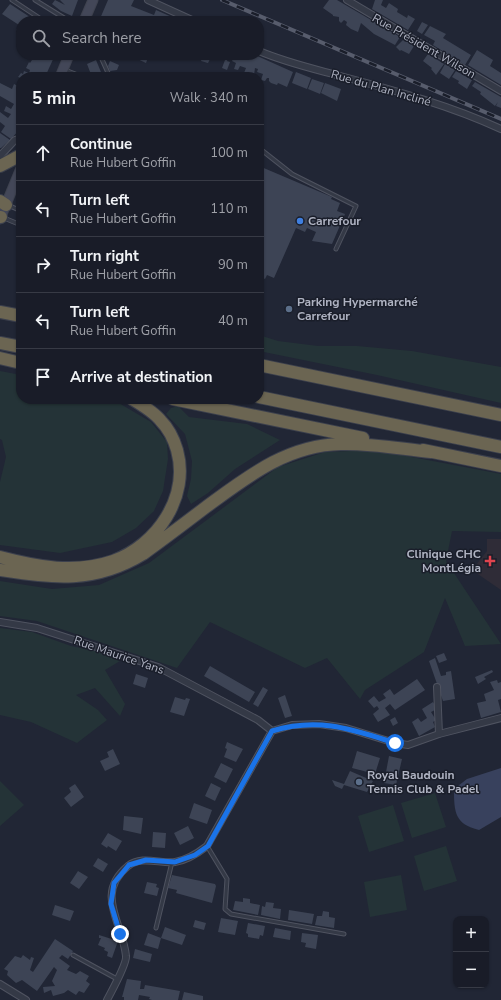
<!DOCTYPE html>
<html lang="en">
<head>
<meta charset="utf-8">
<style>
  :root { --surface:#191c28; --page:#222530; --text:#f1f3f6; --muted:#9fa1a8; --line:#373a45 }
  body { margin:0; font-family:"Nunito Sans",sans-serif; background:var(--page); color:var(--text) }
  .controls { position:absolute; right:12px; bottom:12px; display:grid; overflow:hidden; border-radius:8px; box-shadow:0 1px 3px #0004 }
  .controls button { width:36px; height:36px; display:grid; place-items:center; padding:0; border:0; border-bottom:1px solid var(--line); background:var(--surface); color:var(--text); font:20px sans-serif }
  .stop { position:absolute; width:12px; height:12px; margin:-9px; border:3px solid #1a73e8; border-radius:50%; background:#fff }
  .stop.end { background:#1a73e8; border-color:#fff; box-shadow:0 1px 4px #0008 }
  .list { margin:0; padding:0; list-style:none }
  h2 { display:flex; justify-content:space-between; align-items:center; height:52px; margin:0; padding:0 16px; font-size:17px }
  h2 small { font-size:13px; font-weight:400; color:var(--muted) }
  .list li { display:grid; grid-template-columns:26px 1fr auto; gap:12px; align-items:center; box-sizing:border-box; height:56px; padding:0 16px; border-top:1px solid var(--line) }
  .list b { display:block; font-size:15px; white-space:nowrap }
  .list p { margin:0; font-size:13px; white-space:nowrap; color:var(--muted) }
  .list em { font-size:13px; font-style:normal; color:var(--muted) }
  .icon { flex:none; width:22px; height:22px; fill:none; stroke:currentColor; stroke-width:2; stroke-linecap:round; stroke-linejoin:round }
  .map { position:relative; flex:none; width:501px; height:1000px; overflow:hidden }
  .search { position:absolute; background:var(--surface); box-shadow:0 1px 3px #0004; left:16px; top:16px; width:248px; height:44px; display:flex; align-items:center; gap:10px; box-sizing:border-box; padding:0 14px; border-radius:16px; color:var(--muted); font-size:15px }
  .panel { position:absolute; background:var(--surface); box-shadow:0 1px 3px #0004; left:16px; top:72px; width:248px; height:332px; border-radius:16px }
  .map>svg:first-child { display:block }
</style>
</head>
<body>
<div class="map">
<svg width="501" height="1000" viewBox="0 0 501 1000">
  <rect width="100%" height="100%" fill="#212635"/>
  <path fill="#2f2c37" d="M487,539H501V590L472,570L487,551Z"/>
  <path fill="#243337" d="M259,335L278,341L318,346H357L412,351L501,367V403L377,375L259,351Z
    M0,371L21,375V399H112L151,422L167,442L168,459L163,491L154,511L136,528L112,542L60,553L0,545V482L6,457L2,440L0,439Z
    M178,406L189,417L247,424L280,440L235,469L208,493L191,504L187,496L191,479L192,461L185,434L166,414L171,408Z
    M375,450L501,474V532L452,531L446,561L501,644L465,646L445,598L424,652L365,690L360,699L327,658L305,668L210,622L177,668L37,621L0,616V581L52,589L99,585L149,563L278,467L325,452Z
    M0,628L32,632L71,646L95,651L120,661L105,670L125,704L120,716L95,688L76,695L98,710L107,720L77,743L31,722L0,715Z
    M0,781L24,805L0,826Z
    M435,793L446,827L412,838L401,803Z
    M393,805L404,841L369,852L358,816Z
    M446,846L457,881L424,891L414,856Z
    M401,875L407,910L370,917L364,882Z"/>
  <path fill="#38415d" d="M501,768V817L479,830C455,824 454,813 454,789L467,779Z"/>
  <path fill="#3d4455" d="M55,0L65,5L60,0H78L72,16L61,11L52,4Z
    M108,0H134L131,6L154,15L156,10L181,21H99Z
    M329,0H337L400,37L395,45L374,34L361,23L358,32L351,29L346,25L347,22L344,20L341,23L339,21V17L333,16V15L323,8Z
    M375,0H383L381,5L386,8L389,3L398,9L397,12L407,18L408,15L415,19L408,30L372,9Z
    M10,4L36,21H21V34L16,30L19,25L2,14Z
    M422,22L428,25L422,34L417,31Z
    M430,26L446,34L443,38L471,55L465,65L433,45L435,41L424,35Z
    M404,39L414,46L409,54L401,50L400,51L396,47Z
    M477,50L493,60L490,66L501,73V85L468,65Z
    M428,54L444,64L436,75L431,69L432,68L423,61Z
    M23,55L33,57V55H55L45,77L21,78L18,77L21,73L23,74L24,71L29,73L30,70L26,68L29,62L30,63L32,60Z
    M129,55H149L146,63Z
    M196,55H212L208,63L201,61L202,58Z
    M222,55H229L227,61L230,62L227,70L222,68L225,60L221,59Z
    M235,55H255L293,72L287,87L278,83L277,85L271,83L269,81V78H267L265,81L261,80L263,74L257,72L258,69L255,68L254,75L248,72L247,74L244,73L246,68L240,66L238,70L234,69L236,63L232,61Z
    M96,60L103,77H92L87,64Z
    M110,61L119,65L117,70L110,71L108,66Z
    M445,64L455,70L449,79L440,73Z
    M456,71L472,80L467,89L458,83L459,81L452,77Z
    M296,72L311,78L307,89L292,83Z
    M21,79V128L11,139L1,132L5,126L0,122V112L8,118L11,114L4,111L6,106L11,109L14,104L0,96V83L12,89L14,84L18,86Z
    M312,79L324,83L320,94L308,89Z
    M475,82L501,97V108L496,106L498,102L495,106L480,94L481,92L472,86Z
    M325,83L341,89L337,101L321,93Z
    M0,133L10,140L1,148H0Z
    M259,166L332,197L331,199L340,203L337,211L345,214L332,244L312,241L316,232L307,228L305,232L296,228L274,278L267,275L265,279L259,276Z
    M444,653L447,660L439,663L436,656Z
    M435,658L441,676L446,675V672L451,671L455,699L443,701L429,661Z
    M210,666L255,692L249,702L204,676Z
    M492,670L493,672L484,677L486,679L478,684L475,677Z
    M136,674L148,678L145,688L133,684Z
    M417,679L425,690L395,710L390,704L385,708L390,715L378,722L373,714L379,709L377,706L374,708L368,701L374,696L379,702L386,698L383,694L390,689L394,695Z
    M497,680L498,683L501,682V699L498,700L501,712L481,718L477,703L486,701L484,694L494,690L490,682Z
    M263,687L268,690L258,707L253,704Z
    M285,695L292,716L285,718L278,698Z
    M175,697L185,700L186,698L190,699L184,716L170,712Z
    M433,702L437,709L431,712L436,720L433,722L435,727L419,736L412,722L418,718L421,722L427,718L422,709Z
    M395,717L398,723L393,726L390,720Z
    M227,742L243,749L236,762L224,757L227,749L225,748Z
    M113,749L120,764L105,771L100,761L109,757L107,752Z
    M357,751L380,758L375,774L352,768Z
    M389,756L402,759L396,785L384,783Z
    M221,763L233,769L226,783L214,777Z
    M350,771L373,781L367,792L344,785L342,789L335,786L332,780L344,784Z
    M211,783L221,788L215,801L205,796Z
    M75,784L84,797L71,807L64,798L71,792L69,788Z
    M194,803L212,810L207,824L189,818Z
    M124,816L143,818L141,834L123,830Z
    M188,826L194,838L180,845L174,833Z
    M153,832L166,833L165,848L152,847Z
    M108,833L122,841L116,851L108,846L107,848L101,844Z
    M98,858L108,864L103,872L93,866Z
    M78,871L88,877L79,889L70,883Z
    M172,875L215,884L216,886L212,903L176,893L177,890L168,888Z
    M147,882L157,884L156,887L159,888L157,896L144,893Z
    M243,898L250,899V903L260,905L258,915L233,910L235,901L243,902Z
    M266,902L274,903L273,908L281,909L280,919L261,915L262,906L265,907Z
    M55,905L74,911L70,921L52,915Z
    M289,910L314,914L312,924L288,920Z
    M323,911L329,912V917L335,918L334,928L315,925L317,916H322Z
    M221,918L238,921L235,935L218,932Z
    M195,920L206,923L204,930L193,927Z
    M248,923L265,926L263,936L260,935L259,939L248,937V934L246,933Z
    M165,927L186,935L182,945L161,938Z
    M275,928L291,931L290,940L273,937Z
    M148,933L161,938L158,949L144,945Z
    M302,933L318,935L316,949L305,947L306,943L301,942Z
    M99,935L118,941L112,958L107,956L108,952L104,950L105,948L98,945L101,938H99Z
    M55,939L73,951L68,959L62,955L59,958L70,966L67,970L76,974L80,971L89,976L86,981L90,984L84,993L79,991L76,995L68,990L64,993L53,996L51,990L44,993L43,987L55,986L52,981L57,970L54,967L37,991L22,980L16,983L7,975L8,971L4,969L15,956L21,958L23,955L30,960L31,957L34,958L30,970L33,972Z
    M135,949L152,954L150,962L133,958Z
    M127,979L141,981L140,989H144L145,985L180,991L178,1000H152L149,999L150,997L139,995L138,1000H124V997H122Z
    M184,992L203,996V1000H182Z"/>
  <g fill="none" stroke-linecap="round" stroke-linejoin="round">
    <g stroke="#4f5360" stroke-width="5">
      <path id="lane" d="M12,0L44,21
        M35,0L69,21
        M100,55L109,75
        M65,70L83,77
        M104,77L109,75L113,77
        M259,148L292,174L356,206L336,249
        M8,205L21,211
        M4,218L21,225
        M207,846L227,879L225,909L231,914L344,934
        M156,928L172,862
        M73,955L117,979"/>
    </g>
    <g stroke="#4f5360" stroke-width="8">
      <path id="street" d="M148,0L194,21
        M347,0L501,91
        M259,51C287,63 315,69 344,77C397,91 451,106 501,129
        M0,156L15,140L21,138
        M0,622L37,628L158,667L258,720L272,731
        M437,687L439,734
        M0,984L26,1000
        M107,1000C111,992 127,964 126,956C123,923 94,894 128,866C142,855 160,864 175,862C188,860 198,853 207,846L272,731L292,725L319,724L346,728L395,743L408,745L439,734L501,718"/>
    </g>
    <g stroke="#3e424f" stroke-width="11">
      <path id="secondary" d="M84,21L93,0
        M60,77L69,55
        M0,219L21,168"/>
    </g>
    <g stroke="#3c404d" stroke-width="14">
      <path id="highway" d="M0,166L21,155
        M0,201L6,205
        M0,217H1
        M0,312L21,316
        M0,343L21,347
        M0,358L21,363
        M259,365L501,415
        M259,397L501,447
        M173,399L363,438
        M423,450L501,466
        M0,557C38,567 75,574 113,561C157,545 190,497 177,450C174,440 169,429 161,421C154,412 142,405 132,399
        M0,570C54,578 94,584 143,554C164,539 185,523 206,507C247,477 287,445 341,444C371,443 401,449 431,452"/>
    </g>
    <use href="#lane" stroke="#343946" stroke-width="3"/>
    <use href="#street" stroke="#343946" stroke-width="6"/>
    <use href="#secondary" stroke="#434758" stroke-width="9"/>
    <use href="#highway" stroke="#6b6552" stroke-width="12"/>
    <g stroke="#575c6c" stroke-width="4">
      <path id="rail" d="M222,0L501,119"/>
    </g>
    <use href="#rail" stroke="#1a1e2a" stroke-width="2.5" stroke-dasharray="8" stroke-linecap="butt"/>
  </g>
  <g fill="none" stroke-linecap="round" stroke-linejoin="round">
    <path stroke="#1a73e8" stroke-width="5" d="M120,934L111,904L114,883L129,865L146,860L175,862L195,855L208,846L272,731C318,717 351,729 395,743"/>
  </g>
  <circle fill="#3f7fe0" stroke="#1a1e2a" stroke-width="1.5" cx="300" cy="221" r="4"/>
  <g fill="#5c6f8a" stroke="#1a1e2a" stroke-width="1.5">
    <circle cx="289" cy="309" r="4"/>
    <circle cx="359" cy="782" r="4"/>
  </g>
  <path fill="#e0444e" stroke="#1a1e2a" stroke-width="1.5" d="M488 555h4v4h4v4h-4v4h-4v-4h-4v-4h4z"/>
  <g text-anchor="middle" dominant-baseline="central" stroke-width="3" stroke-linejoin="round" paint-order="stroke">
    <g font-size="12" fill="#afb3c2" stroke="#1a1e2a">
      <text transform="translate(424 46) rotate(30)">Rue Président Wilson</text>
      <text transform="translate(381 88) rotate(16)">Rue du Plan Incliné</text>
      <text transform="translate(119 655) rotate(19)">Rue Maurice Yans</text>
    </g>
    <g font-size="12" font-weight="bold" fill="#afb3c2" stroke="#1a1e2a" text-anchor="start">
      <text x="308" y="221">Carrefour</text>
      <text x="297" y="302">Parking Hypermarché<tspan x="297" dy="14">Carrefour</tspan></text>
      <text x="481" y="554" text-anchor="end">Clinique CHC<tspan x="481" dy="14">MontLégia</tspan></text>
      <text x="367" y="775">Royal Baudouin<tspan x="367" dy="14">Tennis Club &amp; Padel</tspan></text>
    </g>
  </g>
</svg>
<div class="controls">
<button>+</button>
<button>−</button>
</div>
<div class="stop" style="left:395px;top:743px"></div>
<div class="stop end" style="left:120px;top:934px"></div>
<div class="search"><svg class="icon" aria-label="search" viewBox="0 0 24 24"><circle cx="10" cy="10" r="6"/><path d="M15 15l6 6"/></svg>Search here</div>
<section class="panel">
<h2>5 min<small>Walk · 340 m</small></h2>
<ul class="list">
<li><svg class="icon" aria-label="ahead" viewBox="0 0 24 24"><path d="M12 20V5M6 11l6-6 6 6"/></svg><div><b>Continue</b><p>Rue Hubert Goffin</p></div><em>100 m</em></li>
<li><svg class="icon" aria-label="left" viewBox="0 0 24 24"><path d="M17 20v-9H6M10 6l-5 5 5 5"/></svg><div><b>Turn left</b><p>Rue Hubert Goffin</p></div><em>110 m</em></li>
<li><svg class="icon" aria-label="right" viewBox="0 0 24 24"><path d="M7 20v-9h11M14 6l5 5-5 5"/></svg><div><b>Turn right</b><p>Rue Hubert Goffin</p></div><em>90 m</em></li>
<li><svg class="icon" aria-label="left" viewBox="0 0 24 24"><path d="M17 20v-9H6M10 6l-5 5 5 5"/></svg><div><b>Turn left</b><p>Rue Hubert Goffin</p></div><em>40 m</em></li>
<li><svg class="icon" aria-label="arrive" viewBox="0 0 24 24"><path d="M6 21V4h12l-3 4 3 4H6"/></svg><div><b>Arrive at destination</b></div></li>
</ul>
</section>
</div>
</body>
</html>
